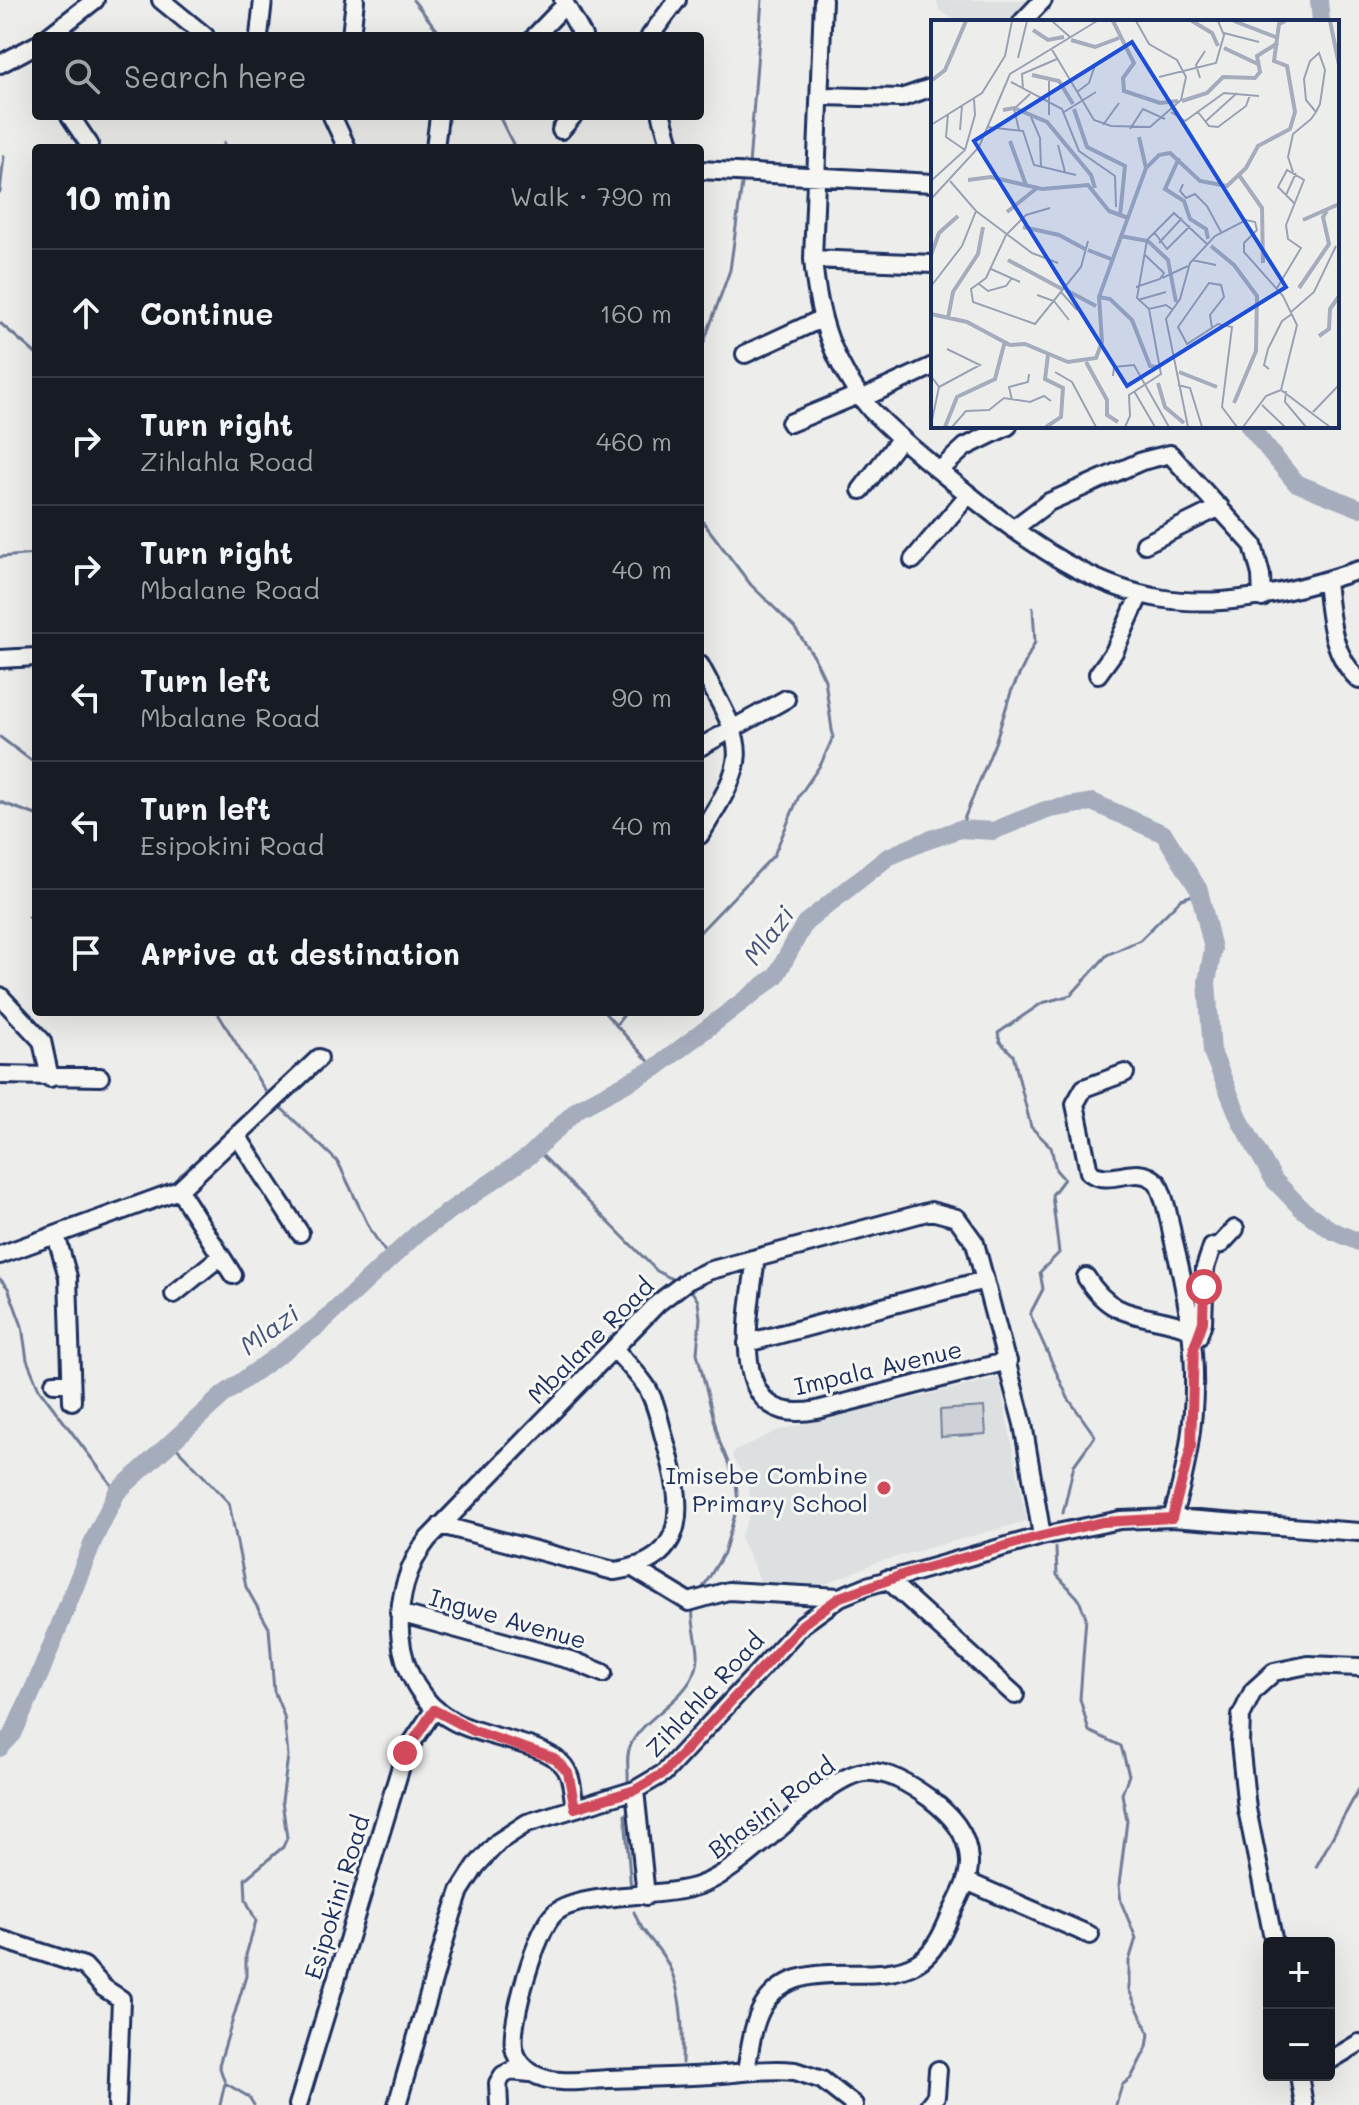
<!DOCTYPE html>
<html lang="en">
<head>
<meta charset="utf-8">
<style>
  :root { --surface:#171b24; --page:#20242c; --text:#f1f3f6; --muted:#9ea1a6; --line:#363941 }
  body { margin:0; font-family:Mali,sans-serif; background:var(--page); color:var(--text) }
  .controls { position:absolute; right:24px; bottom:24px; display:grid; overflow:hidden; border-radius:8px; box-shadow:0 8px 32px #0002 }
  .controls button { width:72px; height:72px; display:grid; place-items:center; padding:0; border:0; border-bottom:2px solid var(--line); background:var(--surface); color:var(--text); font:40px sans-serif }
  .stop { position:absolute; width:24px; height:24px; margin:-18px; border:6px solid #d1495b; border-radius:50%; background:#fff }
  .stop.end { background:#d1495b; border-color:#fff; box-shadow:0 2px 8px #0008 }
  .list { margin:0; padding:0; list-style:none }
  h2 { display:flex; justify-content:space-between; align-items:center; height:104px; margin:0; padding:0 32px; font-size:34px }
  h2 small { font-size:26px; font-weight:400; color:var(--muted) }
  .list li { display:grid; grid-template-columns:52px 1fr auto; gap:24px; align-items:center; box-sizing:border-box; height:128px; padding:0 32px; border-top:2px solid var(--line) }
  .list b { display:block; font-size:30px; white-space:nowrap }
  .list p { margin:0; font-size:26px; white-space:nowrap; color:var(--muted) }
  .list em { font-size:26px; font-style:normal; color:var(--muted) }
  .icon { flex:none; width:44px; height:44px; fill:none; stroke:currentColor; stroke-width:2; stroke-linecap:round; stroke-linejoin:round }
  .map { position:relative; flex:none; width:1359px; height:2105px; overflow:hidden }
  .search { position:absolute; background:var(--surface); box-shadow:0 8px 32px #0002; left:32px; top:32px; width:672px; height:88px; display:flex; align-items:center; gap:20px; box-sizing:border-box; padding:0 28px; border-radius:8px; color:var(--muted); font-size:30px }
  .panel { position:absolute; background:var(--surface); box-shadow:0 8px 32px #0002; left:32px; top:144px; width:672px; height:872px; border-radius:8px }
  .map>svg:first-child { display:block }
</style>
</head>
<body>
<div class="map">
<svg width="1359" height="2105" viewBox="0 0 1359 2105">
  <rect width="100%" height="100%" fill="#edeeec"/>
  <filter id="ink" filterUnits="userSpaceOnUse"><feTurbulence type="fractalNoise" baseFrequency=".0125" numOctaves="2"/><feDisplacementMap in="SourceGraphic" scale="16" xChannelSelector="R" yChannelSelector="G"/><feConvolveMatrix kernelMatrix="1 2 1 2 8 2 1 2 1" color-interpolation-filters="sRGB"/></filter>
  <g filter="url(#ink)">
    <path fill="#dde0e1" d="M936,0H1029L1008,22H958L939,10Z
      M999,1378L1027,1521L878,1562L799,1595L766,1593L740,1537L753,1508L746,1479L732,1457L733,1452L778,1430Z"/>
    <path fill="#ced2d7" stroke="#74809a" stroke-width="2" d="M984,1407L986,1434L941,1437L940,1410Z"/>
    <g fill="none" stroke-linecap="round" stroke-linejoin="round">
      <path stroke="#6e7a96" stroke-width="3" d="M413,0L442,36
        M499,116L515,148
        M224,148V142
        M749,165L762,0
        M0,192L4,156
        M0,323L36,354
        M700,353L730,270L742,184
        M700,518L751,585L794,627L813,655L825,680L833,737L821,764L799,796L774,855L700,932
        M0,557L36,554
        M0,737L36,764
        M0,802L36,815
        M960,829L995,743L1011,692L1035,642L1033,608
        M28,917L36,920
        M217,1012L269,1097
        M604,1012L655,1068
        M616,1025L626,1012
        M279,1106L338,1162L371,1231L390,1259
        M536,1149L657,1271L676,1281
        M0,1279L8,1288L22,1326L27,1360L39,1389L117,1492
        M689,1287L698,1301L700,1318L697,1353L720,1443L736,1482L738,1504L724,1553L699,1594
        M171,1442L229,1503L246,1587L269,1628L274,1691L284,1716L288,1756L282,1801L287,1838L283,1847L245,1879L246,1900L256,1921L246,1955V1976L219,2065L225,2083L249,2097L254,2105
        M1063,1513L1074,1465L1095,1436L1068,1398L1030,1314L1043,1289L1040,1272L1059,1253L1052,1195L1064,1179L1056,1170L1051,1147L1031,1127L1013,1055L1000,1042L998,1033L1042,1003L1071,995L1107,955L1140,940L1181,899L1199,893
        M1056,1548L1057,1575L1078,1598L1086,1617L1080,1699L1089,1731L1121,1746L1129,1775L1122,1794L1127,1821L1119,1885L1121,1902L1136,1938L1129,1961V1990L1149,2034L1147,2047L1131,2078L1122,2085L1116,2105
        M628,1781C629,1770 625,1755 631,1744C645,1716 685,1701 696,1669C703,1649 690,1628 693,1608
        M625,1815L631,1890
        M1316,1867L1359,1789
        M634,1912C640,1929 651,1939 661,1953C683,1982 683,2029 682,2063
        M220,2105L225,2083"/>
      <path stroke="#a5acbc" stroke-width="18" d="M1319,0L1321,22
        M1249,426L1296,483L1359,508
        M0,1748L13,1734L40,1674L94,1539L117,1492L223,1395L318,1326L419,1232L529,1156L578,1109L655,1068L776,976L805,923L888,857L923,842L960,829L993,831L1045,810L1092,802L1164,834L1199,890L1213,949L1207,982L1212,1052L1241,1122L1274,1180L1303,1210L1331,1230L1359,1242"/>
      <g stroke="#1b2f5e" stroke-width="22">
        <path id="minor" d="M161,0L205,36
          M563,0L583,36
          M823,0L813,259C818,318 833,365 871,410C905,444 944,475 982,505C1119,613 1194,624 1359,570
          M1022,22L1043,0
          M49,36L95,0
          M259,36L263,0
          M351,36L355,0
          M535,36L565,5
          M650,36L677,0
          M0,64L36,45
          M821,96L901,98L933,87
          M70,116L89,144
          M332,116L347,148
          M662,116L671,148
          M561,130L573,116
          M435,148L439,116
          M700,170L933,183
          M813,259L933,264
          M745,354L821,319
          M861,399L933,366
          M790,423L858,395
          M940,470L965,447L1008,426
          M861,490L901,438
          M1013,529L1049,502L1142,461L1170,454L1253,545L1261,575L1262,598
          M1145,544L1220,507
          M913,560L969,494
          M1326,581C1330,616 1331,654 1359,680
          M0,659L36,657
          M700,665C745,750 753,751 700,835
          M1098,674L1114,652L1140,594
          M700,747L786,699
          M0,996L42,1041L50,1078
          M1125,1073L1084,1088L1075,1104L1089,1172C1111,1188 1136,1162 1157,1182C1167,1201 1170,1226 1175,1247C1200,1346 1202,1420 1172,1518
          M0,1075L100,1077
          M238,1137L300,1233
          M179,1190L233,1275
          M56,1235L68,1277L72,1401
          M0,1255L179,1190L319,1058
          M756,1258C749,1312 724,1429 817,1410L1008,1361
          M1086,1277C1115,1325 1148,1311 1193,1330
          M174,1294L221,1256
          M1198,1337L1203,1322L1205,1268L1212,1247L1221,1244L1235,1229
          M747,1343L985,1280
          M54,1383H71
          M441,1525L614,1571C693,1561 682,1501 666,1444C660,1425 657,1403 646,1386C637,1373 625,1361 614,1349
          M633,1568L689,1602L728,1591L840,1597
          M887,1579L1015,1695
          M399,1613L574,1661L603,1673
          M635,1790L646,1896
          M575,1808C572,1793 573,1774 561,1763C537,1741 483,1738 453,1721C388,1686 386,1591 428,1539L658,1303L687,1281L708,1271L931,1211L957,1218L975,1243L1023,1424L1042,1536
          M966,1881L1090,1935
          M0,1939L84,1966L104,1988L121,1999L117,2105
          M1274,1943L1247,1809L1240,1743L1241,1716L1253,1691L1274,1672L1308,1665L1359,1667
          M1329,2061L1359,2043
          M746,2070C750,2050 752,2026 762,2008C795,1950 871,1990 917,1963C934,1953 943,1933 950,1916C958,1899 970,1880 969,1861C968,1833 951,1815 929,1798C911,1785 888,1770 864,1772C821,1777 750,1868 700,1885C663,1899 582,1891 555,1913C536,1930 510,2022 514,2047C516,2060 526,2071 538,2076C558,2085 586,2080 608,2079C643,2078 677,2077 712,2075C740,2073 767,2068 795,2071L822,2080L854,2105
          M1299,2075L1304,2105
          M298,2105L405,1753L434,1710
          M397,2105L452,1915L460,1891L476,1866L498,1842L527,1823L635,1790L664,1773L803,1624L840,1597L867,1586L1042,1536L1120,1520L1172,1518L1359,1532
          M499,2105L498,2083L503,2075L511,2071L530,2073
          M929,2105L936,2096L938,2070"/>
      </g>
      <use href="#minor" stroke="#f6f6f2" stroke-width="16"/>
    </g>
  </g>
  <g fill="none" stroke-linecap="round" stroke-linejoin="round" filter="url(#ink)">
    <path stroke="#d1495b" stroke-width="10" d="M405,1753L434,1710L474,1731L554,1758L568,1772L575,1808L635,1790L664,1773L803,1624L840,1597L908,1573L1042,1536L1103,1522L1172,1518L1191,1447L1194,1347L1203,1322L1204,1287"/>
  </g>
  <circle fill="#d1495b" stroke="#f6f6f2" stroke-width="3" cx="884" cy="1488" r="8"/>
  <g text-anchor="middle" dominant-baseline="central" stroke-width="6" stroke-linejoin="round" paint-order="stroke">
    <g font-size="24" fill="#1b2f5e" stroke="#f6f6f2">
      <text transform="translate(590 1340) rotate(-45)">Mbalane Road</text>
      <text transform="translate(878 1367) rotate(-13)">Impala Avenue</text>
      <text transform="translate(508 1618) rotate(16)">Ingwe Avenue</text>
      <text transform="translate(704 1694) rotate(-47)">Zihlahla Road</text>
      <text transform="translate(771 1807) rotate(-37)">Bhasini Road</text>
      <text transform="translate(336 1897) rotate(-73)">Esipokini Road</text>
    </g>
    <g font-size="24" fill="#1b2f5e" stroke="#f6f6f2" text-anchor="end">
      <text x="868" y="1474">Imisebe Combine<tspan x="868" dy="28">Primary School</tspan></text>
    </g>
    <g font-size="26" font-style="italic" fill="#44547a" stroke="#f6f6f2">
      <text transform="translate(768 935) rotate(-53)">Mlazi</text>
      <text transform="translate(269 1329) rotate(-36)">Mlazi</text>
    </g>
  </g>
  <g transform="translate(931 20)">
    <rect width="408" height="408" fill="#edeeec"/>
    <path fill="none" stroke="#a5acbc" stroke-width="4" d="M182,1L203,43L192,58L193,71L229,83L247,81M261,1L281,13L287,26M303,1L347,18M399,1L408,45M102,10L117,20L133,17M140,20L164,27L188,18M293,28L327,44M101,55L128,61L142,84M0,61L14,50L35,1M408,70V112M251,81L276,73L292,57L324,58L329,52L326,36L347,23M143,89L156,127L194,146L189,196M72,90L83,88L116,102L160,155L164,168M208,117L215,148M79,121L95,165M248,138L234,169L253,181L259,199L275,209L277,219M308,155L331,188L332,243M37,160L60,157L111,169L157,165L178,191L197,198M76,192L106,168M372,200L408,184M92,207L128,215L154,229M189,216L217,221L237,240L245,282M280,226L303,245L326,276L325,331L303,383M157,230L180,239M0,235L8,213L27,196M77,240L131,269M368,268L398,224L392,197L396,191M135,270L165,286M168,277L179,279L201,300L219,346L225,347M0,294L36,302L79,325L94,324L137,342L165,338L171,322L168,277L215,148L228,135L239,133L269,161L296,166L315,148L327,126L359,109L364,92L356,46L343,41L348,4L354,1M17,298L22,272L47,234L52,207M388,316L398,309L399,289L408,276M155,342L176,380V395L187,402M248,352L286,367M227,363L234,387L253,403M14,407L26,377L64,359L74,321M115,407L130,397L132,368L114,359L117,335"/>
    <path fill="none" stroke="#99a2b3" stroke-width="2" d="M121,1L139,17M293,13L328,22M120,28L163,100L180,106L219,107L250,80L255,57L246,40L218,24L205,1M87,38L96,1M228,57L285,43L293,15L287,1M269,58L265,45L274,31M80,62L131,89L148,131L184,156L185,187M92,69L91,54L126,39M146,72L158,63L164,45M133,92L165,72M240,92L254,101L293,73L328,76M267,92L278,106L287,107L315,86L319,75M17,94L15,117L34,130M118,95V61M100,97L109,118L110,148M275,101L306,73M0,105L51,73L74,36L81,1M172,105L188,83M56,107L92,111L103,145L145,155M199,109L212,89L234,99M29,110L31,86M88,110L83,89L99,74M127,125L134,152M362,152L357,137L362,114L380,99L385,92L389,84L394,50L388,33L379,41L373,59L375,80L385,92M0,161L34,130L44,95L43,79M19,161L45,191L101,233L127,243M252,164L249,171L255,178L264,174L276,186L290,212M355,175L365,153M0,179L48,127L79,54L166,1M119,188L95,195L75,215L55,258L40,269L42,282L104,304L150,247L157,221M223,212L236,229L259,206M228,223L251,198M261,240L285,245M60,249L89,262M231,258L257,246M48,264L57,271L75,266L81,258M1,265L31,226L45,191M205,267L229,259L233,253L213,234M346,268L370,228L357,219L355,205L373,160L356,150L347,167L364,184M130,272L146,290M106,275L123,281L138,300M207,280L235,272M242,290L235,285L218,289L206,278L216,220L243,193L276,224M360,292L383,272L405,226M281,308L279,295L293,277L290,265L278,263L247,307L256,324L287,304L301,307L291,387L306,407M338,349L333,345L337,329L351,301L361,294M124,352L141,362L165,407M0,356L8,367L0,405M182,356L183,347L203,345L238,407M247,365L259,368L271,407M8,367L49,345L16,329M203,371L224,407M355,371L354,382L375,407M81,380L78,367L97,362L98,354M331,385L354,407M382,392L408,365M21,407L35,391L58,390L73,378L99,382L113,376L120,381M194,407L199,396L198,375L230,354L218,289M257,407L235,299L249,279L259,243L284,216L315,200L324,202L326,210L313,223V232L352,276L366,305L350,370M312,407L335,376L350,370L399,407"/>
    <path fill="#1d4ed8" fill-opacity="0.15" stroke="#1d4ed8" stroke-width="4" d="M201,22L355,267L196,366L43,121Z"/>
    <rect width="408" height="408" fill="none" stroke="#1b2f5e" stroke-width="4"/>
  </g>
</svg>
<div class="controls">
<button>+</button>
<button>−</button>
</div>
<div class="stop" style="left:1204px;top:1287px"></div>
<div class="stop end" style="left:405px;top:1753px"></div>
<div class="search"><svg class="icon" aria-label="search" viewBox="0 0 24 24"><circle cx="10" cy="10" r="6"/><path d="M15 15l6 6"/></svg>Search here</div>
<section class="panel">
<h2>10 min<small>Walk · 790 m</small></h2>
<ul class="list">
<li><svg class="icon" aria-label="ahead" viewBox="0 0 24 24"><path d="M12 20V5M6 11l6-6 6 6"/></svg><div><b>Continue</b></div><em>160 m</em></li>
<li><svg class="icon" aria-label="right" viewBox="0 0 24 24"><path d="M7 20v-9h11M14 6l5 5-5 5"/></svg><div><b>Turn right</b><p>Zihlahla Road</p></div><em>460 m</em></li>
<li><svg class="icon" aria-label="right" viewBox="0 0 24 24"><path d="M7 20v-9h11M14 6l5 5-5 5"/></svg><div><b>Turn right</b><p>Mbalane Road</p></div><em>40 m</em></li>
<li><svg class="icon" aria-label="left" viewBox="0 0 24 24"><path d="M17 20v-9H6M10 6l-5 5 5 5"/></svg><div><b>Turn left</b><p>Mbalane Road</p></div><em>90 m</em></li>
<li><svg class="icon" aria-label="left" viewBox="0 0 24 24"><path d="M17 20v-9H6M10 6l-5 5 5 5"/></svg><div><b>Turn left</b><p>Esipokini Road</p></div><em>40 m</em></li>
<li><svg class="icon" aria-label="arrive" viewBox="0 0 24 24"><path d="M6 21V4h12l-3 4 3 4H6"/></svg><div><b>Arrive at destination</b></div></li>
</ul>
</section>
</div>
</body>
</html>
